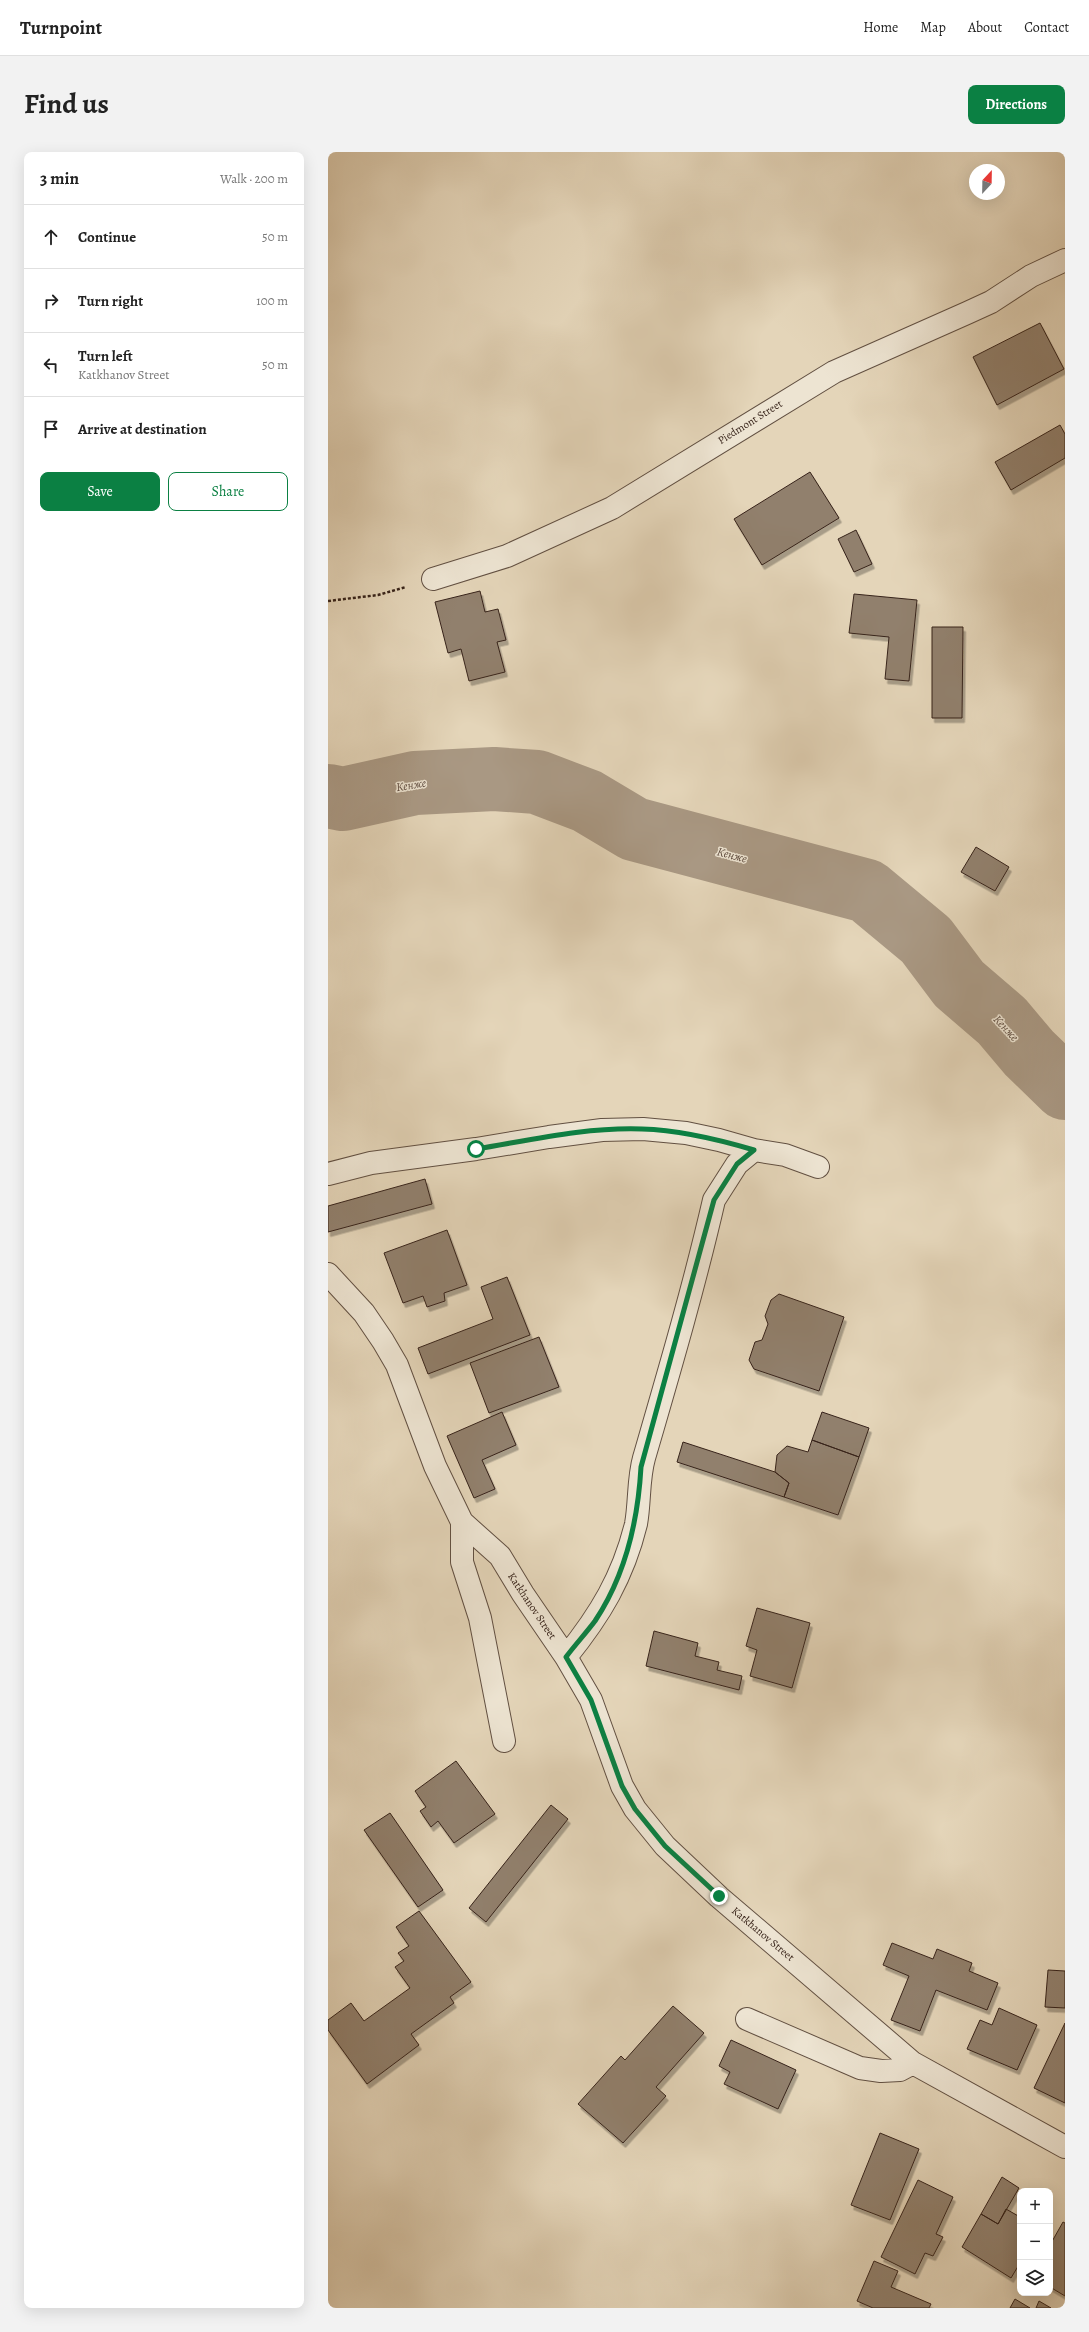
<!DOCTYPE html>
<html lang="en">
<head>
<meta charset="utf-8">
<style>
  :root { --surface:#fff; --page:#f2f2f2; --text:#222; --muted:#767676; --line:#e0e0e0; --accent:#0b8043 }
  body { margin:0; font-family:Alegreya,serif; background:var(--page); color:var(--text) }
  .controls { position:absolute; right:12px; bottom:12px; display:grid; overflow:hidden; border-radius:8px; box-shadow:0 4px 16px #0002 }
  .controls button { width:36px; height:36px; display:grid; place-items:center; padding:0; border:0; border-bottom:1px solid var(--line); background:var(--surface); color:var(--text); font:20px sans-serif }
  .compass { position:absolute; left:641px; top:12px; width:36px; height:36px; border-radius:50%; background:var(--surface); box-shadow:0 4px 16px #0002; rotate:22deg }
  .stop { position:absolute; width:12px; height:12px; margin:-9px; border:3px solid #0b8043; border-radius:50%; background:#fff }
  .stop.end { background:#0b8043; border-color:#fff; box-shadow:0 1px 4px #0008 }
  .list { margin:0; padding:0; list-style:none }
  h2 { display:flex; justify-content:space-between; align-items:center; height:52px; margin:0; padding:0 16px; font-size:17px }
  h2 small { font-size:13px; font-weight:400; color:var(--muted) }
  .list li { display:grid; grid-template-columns:26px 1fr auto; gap:12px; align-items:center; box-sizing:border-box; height:64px; padding:0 16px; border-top:1px solid var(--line) }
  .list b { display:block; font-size:15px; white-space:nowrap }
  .list p { margin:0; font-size:13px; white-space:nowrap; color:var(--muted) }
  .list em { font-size:13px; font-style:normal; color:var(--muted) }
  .actions { display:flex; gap:8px; padding:12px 16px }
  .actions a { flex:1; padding:9px 0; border:1px solid var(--accent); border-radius:8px; text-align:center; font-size:14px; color:var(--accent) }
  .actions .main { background:var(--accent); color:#fff }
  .icon { flex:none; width:22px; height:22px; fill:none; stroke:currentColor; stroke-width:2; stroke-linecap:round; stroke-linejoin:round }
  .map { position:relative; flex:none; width:737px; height:2156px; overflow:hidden; border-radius:8px }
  header { display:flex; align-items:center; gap:24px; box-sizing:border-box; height:56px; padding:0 20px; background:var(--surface); border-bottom:1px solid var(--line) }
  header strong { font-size:19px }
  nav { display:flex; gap:22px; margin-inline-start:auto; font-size:14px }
  .intro { display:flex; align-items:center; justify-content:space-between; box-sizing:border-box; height:96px; padding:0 24px }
  h1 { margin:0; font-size:28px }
  .button { padding:10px 18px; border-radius:8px; background:var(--accent); color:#fff; font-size:14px; font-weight:700 }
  main { display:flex; gap:24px; padding:0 24px }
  aside { flex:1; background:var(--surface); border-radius:8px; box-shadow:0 4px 16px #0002 }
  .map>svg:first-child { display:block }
</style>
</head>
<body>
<header>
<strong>Turnpoint</strong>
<nav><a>Home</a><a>Map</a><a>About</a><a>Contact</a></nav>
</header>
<div class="intro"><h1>Find us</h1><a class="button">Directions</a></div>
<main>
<aside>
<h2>3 min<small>Walk · 200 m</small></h2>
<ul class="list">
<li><svg class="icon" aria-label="ahead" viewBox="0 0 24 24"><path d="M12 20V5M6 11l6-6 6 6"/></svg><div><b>Continue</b></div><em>50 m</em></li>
<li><svg class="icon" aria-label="right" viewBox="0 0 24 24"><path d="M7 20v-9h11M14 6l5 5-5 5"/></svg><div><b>Turn right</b></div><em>100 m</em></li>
<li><svg class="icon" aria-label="left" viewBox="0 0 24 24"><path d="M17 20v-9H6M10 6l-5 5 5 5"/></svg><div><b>Turn left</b><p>Katkhanov Street</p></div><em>50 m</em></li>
<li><svg class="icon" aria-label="arrive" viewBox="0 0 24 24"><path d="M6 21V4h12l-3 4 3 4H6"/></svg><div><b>Arrive at destination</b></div></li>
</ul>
<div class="actions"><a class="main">Save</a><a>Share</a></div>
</aside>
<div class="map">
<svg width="737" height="2156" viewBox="0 0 737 2156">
  <defs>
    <filter id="shadow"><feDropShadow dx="2.5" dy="4.5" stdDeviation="0" flood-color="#0004"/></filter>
  </defs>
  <rect width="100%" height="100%" fill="#e4d5b9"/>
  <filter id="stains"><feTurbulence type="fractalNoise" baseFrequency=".005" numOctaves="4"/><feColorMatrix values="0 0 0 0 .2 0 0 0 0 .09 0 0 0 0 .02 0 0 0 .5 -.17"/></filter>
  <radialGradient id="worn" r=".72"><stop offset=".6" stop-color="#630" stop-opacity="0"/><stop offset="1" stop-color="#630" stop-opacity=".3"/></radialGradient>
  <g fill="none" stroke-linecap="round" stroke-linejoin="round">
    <path stroke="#a99883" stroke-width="64" d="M0,644L15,647L87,631L166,627L209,630L259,649L306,677L539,739L598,788L631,832L674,869L701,901L737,936"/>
  </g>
  <path fill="#91806d" stroke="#37231a" filter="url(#shadow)" d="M712,171L736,217L669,253L645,205Z
    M732,273L737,282V306L683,338L667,310Z
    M482,320L511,366L434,413L406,367Z
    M528,378L544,412L526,420L510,387Z
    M152,439L157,460L170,457L178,488L169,490L177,520L141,529L133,497L120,501L107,450Z
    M526,442L589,448L581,529L557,527L561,485L521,481Z
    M604,475H635L634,566H604Z
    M648,695L681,715L667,739L633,720Z
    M97,1027L104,1052L0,1080V1054Z
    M119,1078L139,1133L116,1141L117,1149L99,1155L95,1144L75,1151L56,1101Z
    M179,1125L202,1183L100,1222L90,1196L165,1167L153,1135Z
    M451,1142L516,1165L491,1239L426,1217L421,1208L427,1190L434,1188L440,1172L437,1164L443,1148Z
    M211,1185L231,1235L161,1261L142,1211Z
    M174,1260L188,1293L154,1308L167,1337L146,1346L119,1284Z
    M494,1260L541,1276L531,1305L484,1288Z
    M484,1288L531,1305L510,1363L456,1345L461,1331L447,1320L449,1303L459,1294L480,1300Z
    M355,1290L447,1320L461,1331L456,1345L349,1310Z
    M429,1456L482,1471L464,1536L422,1524L429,1498L418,1494Z
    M326,1479L370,1491L367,1504L391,1510L389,1518L414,1524L411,1538L318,1514Z
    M128,1609L167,1662L126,1691L110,1669L103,1675L92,1659L98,1655L87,1639Z
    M223,1653L240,1667L158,1770L141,1756Z
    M62,1661L115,1738L90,1755L36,1678Z
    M91,1759L143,1830L122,1845L126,1851L83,1882L91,1893L39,1932L0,1878V1868L23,1851L36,1869L82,1836L67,1815L76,1809L70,1801L81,1794L68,1775Z
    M564,1791L605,1807L609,1797L644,1811L641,1819L670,1831L659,1858L608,1838L592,1879L563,1868L581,1824L555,1813Z
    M720,1818L737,1819V1856L717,1855Z
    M345,1854L376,1881L328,1935L338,1944L295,1991L250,1952L293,1904L297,1908Z
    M671,1856L709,1873L689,1918L639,1897L652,1868L664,1873Z
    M737,1871V1951L706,1936Z
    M403,1888L468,1918L450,1957L396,1932L402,1920L391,1914Z
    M552,1981L591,1997L562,2068L523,2053Z
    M674,2025L691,2036L670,2072L653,2062Z
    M590,2028L625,2045L608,2082L615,2085L605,2104L597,2101L587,2122L553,2105Z
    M678,2057L692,2065V2111L683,2126L634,2095L653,2062L670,2072Z
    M735,2070L737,2071V2144L722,2135V2093Z
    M546,2109L570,2119L563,2135L603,2152L601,2156H545L529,2149Z
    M687,2147L702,2156H682Z
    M711,2149L723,2156H708Z"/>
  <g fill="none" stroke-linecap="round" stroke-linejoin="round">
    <g stroke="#625042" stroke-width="24">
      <path id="minor" d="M105,427L179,404L284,356L506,220L639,161L663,150L703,124L737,108
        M0,1022L43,1011L148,997L221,985L274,978L315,977L358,981L391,988L426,998L457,1003L490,1015
        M0,1122L36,1161L55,1189L69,1213L107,1314L134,1370L172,1404L195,1442L238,1505L263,1548L294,1634L307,1657L337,1694L391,1745L585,1911L737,1995
        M134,1370V1410L152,1466L176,1589
        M238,1505C272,1463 295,1425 308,1372C312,1350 310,1327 316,1306C341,1220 366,1135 386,1048L409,1012L426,998
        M419,1867L532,1916L553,1919L572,1918L585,1911"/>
    </g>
    <path stroke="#37231a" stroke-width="2.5" stroke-dasharray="3 2" stroke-linecap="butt" d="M0,449L50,443L78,435"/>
    <use href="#minor" stroke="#ede4d2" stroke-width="22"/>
  </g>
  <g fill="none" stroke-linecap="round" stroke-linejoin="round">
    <path stroke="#0b8043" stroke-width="5" d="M148,997C203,988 258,975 314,977C352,978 389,987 426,998L409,1012L386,1048L313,1315C310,1368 297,1424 267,1469C258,1481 247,1493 238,1505L263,1548L294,1634L307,1657L337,1694L391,1744"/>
  </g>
  <g text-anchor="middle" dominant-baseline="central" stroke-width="3" stroke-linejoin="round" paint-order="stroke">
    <g font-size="11" fill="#37231a" stroke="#ede4d2">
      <text transform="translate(422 270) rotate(-32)">Piedmont Street</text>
      <text transform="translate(204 1454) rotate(56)">Katkhanov Street</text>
      <text transform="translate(435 1782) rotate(40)">Katkhanov Street</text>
    </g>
    <g font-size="12" font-style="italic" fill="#59463a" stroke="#ede4d2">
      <text transform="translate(83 633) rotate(-9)">Кенже</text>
      <text transform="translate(404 703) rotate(15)">Кенже</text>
      <text transform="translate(678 876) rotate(47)">Кенже</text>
    </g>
  </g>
  <rect width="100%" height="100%" filter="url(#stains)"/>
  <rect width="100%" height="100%" fill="url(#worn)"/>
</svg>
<div class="controls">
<button>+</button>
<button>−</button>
<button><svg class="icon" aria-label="layers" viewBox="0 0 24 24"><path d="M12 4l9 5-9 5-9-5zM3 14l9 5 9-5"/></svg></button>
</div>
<svg class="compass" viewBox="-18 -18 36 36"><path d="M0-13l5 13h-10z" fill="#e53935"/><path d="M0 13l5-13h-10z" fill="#767676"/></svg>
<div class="stop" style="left:148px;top:997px"></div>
<div class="stop end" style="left:391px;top:1744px"></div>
</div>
</main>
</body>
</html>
